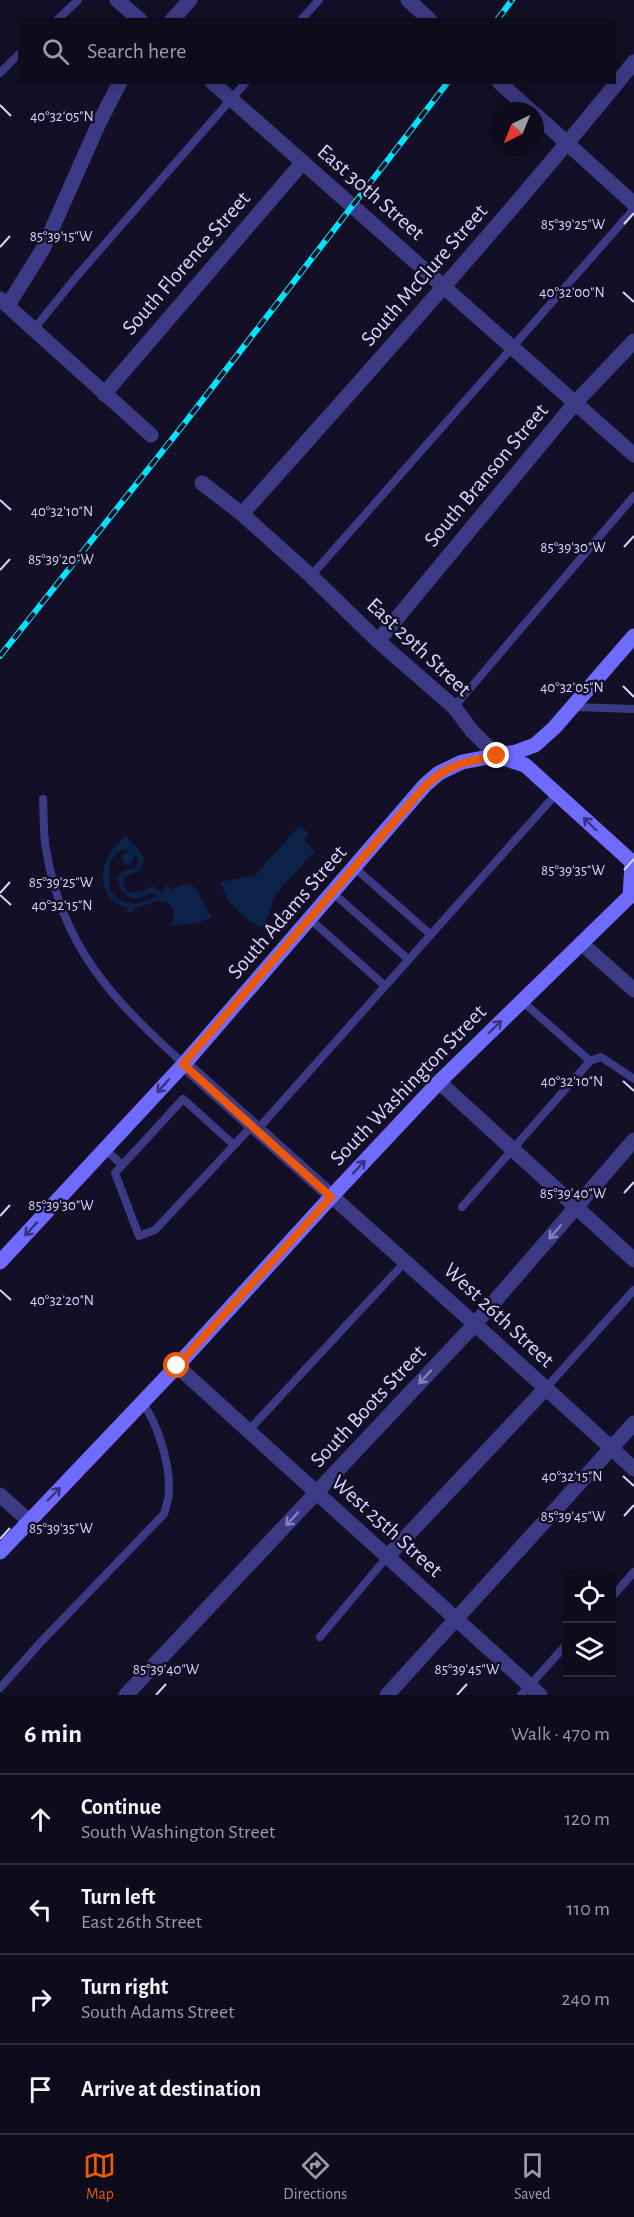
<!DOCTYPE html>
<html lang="en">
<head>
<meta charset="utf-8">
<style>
  :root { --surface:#0e0b1c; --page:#1c1929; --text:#f1f3f6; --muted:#9b9ba3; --line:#2e2b3b; --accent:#ea580c }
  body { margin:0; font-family:"Alegreya Sans",sans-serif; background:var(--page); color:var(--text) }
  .controls { position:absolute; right:18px; bottom:18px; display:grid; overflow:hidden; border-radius:0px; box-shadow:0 3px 15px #0003 }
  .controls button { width:54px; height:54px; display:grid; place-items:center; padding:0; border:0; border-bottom:2px solid var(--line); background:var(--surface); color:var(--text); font:30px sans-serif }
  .compass { position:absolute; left:490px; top:102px; width:54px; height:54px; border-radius:50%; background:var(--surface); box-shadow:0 3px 15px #0003; rotate:223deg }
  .stop { position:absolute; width:18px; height:18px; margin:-14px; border:4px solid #ea580c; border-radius:50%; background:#fff }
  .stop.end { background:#ea580c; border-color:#fff; box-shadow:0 2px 6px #0008 }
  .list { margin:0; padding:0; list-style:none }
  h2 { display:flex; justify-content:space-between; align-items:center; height:78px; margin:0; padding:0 24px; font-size:26px }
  h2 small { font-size:20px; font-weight:400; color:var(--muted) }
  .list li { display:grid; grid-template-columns:39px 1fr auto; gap:18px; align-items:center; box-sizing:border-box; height:90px; padding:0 24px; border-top:2px solid var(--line) }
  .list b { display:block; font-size:22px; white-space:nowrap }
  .list p { margin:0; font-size:20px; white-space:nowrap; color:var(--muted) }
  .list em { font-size:20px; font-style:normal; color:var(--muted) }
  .icon { flex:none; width:33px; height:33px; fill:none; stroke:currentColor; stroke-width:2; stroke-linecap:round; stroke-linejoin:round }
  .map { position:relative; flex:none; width:634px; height:1695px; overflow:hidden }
  .search { position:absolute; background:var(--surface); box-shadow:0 3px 15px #0003; left:18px; right:18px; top:18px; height:66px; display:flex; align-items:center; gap:15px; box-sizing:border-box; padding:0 21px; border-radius:0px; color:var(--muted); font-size:22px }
  .sheet { height:438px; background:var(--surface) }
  nav { display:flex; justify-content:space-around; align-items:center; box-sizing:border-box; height:84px; border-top:2px solid var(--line); background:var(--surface); font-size:16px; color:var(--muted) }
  nav a { display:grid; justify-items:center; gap:3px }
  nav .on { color:var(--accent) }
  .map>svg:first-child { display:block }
</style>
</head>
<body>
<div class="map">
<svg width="634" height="1695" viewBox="0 0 634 1695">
  <rect width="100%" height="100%" fill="#130f26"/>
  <path fill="#0c2248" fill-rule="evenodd" d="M300,825L309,834L304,840L315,851L275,895L264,928C242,919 228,905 220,882L255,875Z
    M125,836L140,851L144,858L141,870L124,877C120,902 143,890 153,886L163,893L164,886L168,885L171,889L170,892L180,885L189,884C204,890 200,906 213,917L198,923L171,926C175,916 176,908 166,902L158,901L134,909V912H127V908C102,901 97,876 109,854C113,847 119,842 125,836ZM125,849L130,851L122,855V862L130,865L136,855L139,862L135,868C131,869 125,869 122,872C112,881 123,896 133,898C142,900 147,892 156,893L155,897C139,905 122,908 111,891C106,877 108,853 125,849Z"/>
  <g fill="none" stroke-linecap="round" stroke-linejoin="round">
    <path stroke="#3d3a85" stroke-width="8" d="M57,20L78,0
      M301,20L319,0
      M0,73L20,53
      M34,329L77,276L246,82
      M311,576L634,209
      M454,707L634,496
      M573,707L634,709
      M43,799C44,815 43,833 46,849C62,948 113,1000 184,1064
      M355,868L430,934
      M333,893L408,959
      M310,919L384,985
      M522,1001L590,1061
      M257,1130L557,793
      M234,1145L183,1099L115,1173L139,1236L155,1230L252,1126
      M105,1149L122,1165
      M462,1207L590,1061L601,1057L634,1079
      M545,1389L634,1290
      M248,1431L406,1261
      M612,1597L634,1572
      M320,1637L387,1557
      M0,1688L39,1644L164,1514C166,1507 169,1499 169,1491C170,1464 158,1424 142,1402
      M521,1695L566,1645"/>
    <path stroke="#3d3a85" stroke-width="15" d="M117,0L140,20
      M408,0L430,20
      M172,20L190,0
      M212,82L634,455
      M499,82L531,111
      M535,114L634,204
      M0,299L151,435
      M8,305L43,249L99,123L120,82
      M104,394L303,162
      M202,483L242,514L311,576L378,641L454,707L472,731L497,756
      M242,514C375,365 508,217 634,62
      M378,641L575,403L634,341
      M581,943L634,990
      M184,1064C334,1199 486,1332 634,1469
      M439,1082L634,1260
      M177,1366L540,1695
      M0,1495L29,1521
      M387,1557L545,1389
      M126,1695L475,1324L634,1140
      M387,1695L634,1423"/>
    <path stroke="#6f6bff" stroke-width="15" d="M497,756L525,765L634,864
      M630,897L632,864
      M0,1262L184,1064L425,785L439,773L462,762L516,752L535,745L554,728L634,636
      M0,1552L177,1366L331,1197L439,1082L634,892"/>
    <g stroke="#00e5ff" stroke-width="6">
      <path id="rail" d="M497,20L512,0
        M0,656L184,424L448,82"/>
    </g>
    <use href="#rail" stroke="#130f26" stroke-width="4" stroke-dasharray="11" stroke-linecap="butt"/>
  </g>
  <defs><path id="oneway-shaft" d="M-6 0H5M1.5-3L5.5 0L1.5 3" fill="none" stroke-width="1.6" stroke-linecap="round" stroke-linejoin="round" transform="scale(1.5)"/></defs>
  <g stroke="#38347d">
    <use href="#oneway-shaft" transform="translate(590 824) rotate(-136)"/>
    <use href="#oneway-shaft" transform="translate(495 1027) rotate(-44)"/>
    <use href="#oneway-shaft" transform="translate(163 1086) rotate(132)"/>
    <use href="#oneway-shaft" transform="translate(359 1167) rotate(-47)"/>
    <use href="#oneway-shaft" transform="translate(31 1229) rotate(133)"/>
    <use href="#oneway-shaft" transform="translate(54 1494) rotate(-46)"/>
  </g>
  <g stroke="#837fbc">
    <use href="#oneway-shaft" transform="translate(555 1232) rotate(131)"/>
    <use href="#oneway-shaft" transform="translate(425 1377) rotate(133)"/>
    <use href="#oneway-shaft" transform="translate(292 1519) rotate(133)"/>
  </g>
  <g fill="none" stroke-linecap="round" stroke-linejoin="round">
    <path stroke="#ea580c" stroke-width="8" d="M177,1366L331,1197L183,1064L425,786C448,764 467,761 497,756"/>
  </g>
  <path fill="none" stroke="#d9d4ff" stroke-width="2" d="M0,105L11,116M624,224L634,213M0,247L10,236M623,292L634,302M0,500L11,510M624,547L634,536M0,570L10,559M623,686L634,697M624,870L634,859M0,893L10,882M0,895L11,905M623,1081L634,1091M624,1193L634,1182M0,1216L10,1205M0,1290L11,1300M623,1476L634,1486M624,1516L634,1505M0,1539L10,1528M156,1695L166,1684M457,1695L467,1684"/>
  <g text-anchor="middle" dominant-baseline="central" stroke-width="5" stroke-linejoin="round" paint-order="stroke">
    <g font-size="22" fill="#d9d4ff" stroke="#130f26">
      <text transform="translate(371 192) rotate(41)">East 30th Street</text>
      <text transform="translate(186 263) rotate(-49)">South Florence Street</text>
      <text transform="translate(424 275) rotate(-49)">South McClure Street</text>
      <text transform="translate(486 475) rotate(-50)">South Branson Street</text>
      <text transform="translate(419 647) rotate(43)">East 29th Street</text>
      <text transform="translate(287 912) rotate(-49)">South Adams Street</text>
      <text transform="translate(408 1085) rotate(-46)">South Washington Street</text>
      <text transform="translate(499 1315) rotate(43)">West 26th Street</text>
      <text transform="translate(368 1406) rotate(-47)">South Boots Street</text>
      <text transform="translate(387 1526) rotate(42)">West 25th Street</text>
    </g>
  </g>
  <g font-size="15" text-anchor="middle" fill="#d9d4ff" stroke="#130f26" stroke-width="5" stroke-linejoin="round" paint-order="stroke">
    <text x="62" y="121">40°32'05"N</text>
    <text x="573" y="229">85°39'25"W</text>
    <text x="61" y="241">85°39'15"W</text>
    <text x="572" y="297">40°32'00"N</text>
    <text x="62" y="516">40°32'10"N</text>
    <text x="573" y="552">85°39'30"W</text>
    <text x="61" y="564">85°39'20"W</text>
    <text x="572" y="692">40°32'05"N</text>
    <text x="573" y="875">85°39'35"W</text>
    <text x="61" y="887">85°39'25"W</text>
    <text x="62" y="910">40°32'15"N</text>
    <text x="572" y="1086">40°32'10"N</text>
    <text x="573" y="1198">85°39'40"W</text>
    <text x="61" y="1210">85°39'30"W</text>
    <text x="62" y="1305">40°32'20"N</text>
    <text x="572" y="1481">40°32'15"N</text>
    <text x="573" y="1521">85°39'45"W</text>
    <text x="61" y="1533">85°39'35"W</text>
    <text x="166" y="1674">85°39'40"W</text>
    <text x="467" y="1674">85°39'45"W</text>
  </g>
</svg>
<div class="controls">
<button><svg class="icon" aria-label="locate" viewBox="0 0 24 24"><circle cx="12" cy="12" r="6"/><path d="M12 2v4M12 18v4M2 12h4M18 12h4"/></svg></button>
<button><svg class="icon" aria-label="layers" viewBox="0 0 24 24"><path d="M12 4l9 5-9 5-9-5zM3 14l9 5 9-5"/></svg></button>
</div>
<svg class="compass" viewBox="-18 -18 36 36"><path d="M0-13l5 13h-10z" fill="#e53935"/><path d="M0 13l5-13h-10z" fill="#9b9ba3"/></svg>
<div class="stop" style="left:177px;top:1366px"></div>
<div class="stop end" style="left:497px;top:756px"></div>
<div class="search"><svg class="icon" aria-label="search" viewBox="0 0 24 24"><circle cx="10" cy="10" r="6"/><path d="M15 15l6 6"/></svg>Search here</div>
</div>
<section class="sheet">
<h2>6 min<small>Walk · 470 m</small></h2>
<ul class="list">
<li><svg class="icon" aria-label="ahead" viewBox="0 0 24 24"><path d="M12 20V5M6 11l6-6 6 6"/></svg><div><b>Continue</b><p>South Washington Street</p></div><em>120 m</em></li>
<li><svg class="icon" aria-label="left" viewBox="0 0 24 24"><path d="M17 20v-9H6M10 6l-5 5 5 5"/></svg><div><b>Turn left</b><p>East 26th Street</p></div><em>110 m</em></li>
<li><svg class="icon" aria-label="right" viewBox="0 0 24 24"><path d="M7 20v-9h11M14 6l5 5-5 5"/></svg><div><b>Turn right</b><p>South Adams Street</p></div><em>240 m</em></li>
<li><svg class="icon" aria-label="arrive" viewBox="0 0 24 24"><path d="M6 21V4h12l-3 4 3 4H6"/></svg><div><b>Arrive at destination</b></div></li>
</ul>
</section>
<nav>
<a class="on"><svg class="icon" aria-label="map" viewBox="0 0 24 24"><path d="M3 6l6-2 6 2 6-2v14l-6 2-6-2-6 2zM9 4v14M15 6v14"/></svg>Map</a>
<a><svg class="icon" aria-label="directions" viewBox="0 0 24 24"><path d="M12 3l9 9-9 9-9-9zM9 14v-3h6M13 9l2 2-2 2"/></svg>Directions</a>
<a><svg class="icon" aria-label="saved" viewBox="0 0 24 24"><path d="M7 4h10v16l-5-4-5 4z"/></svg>Saved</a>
</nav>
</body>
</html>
